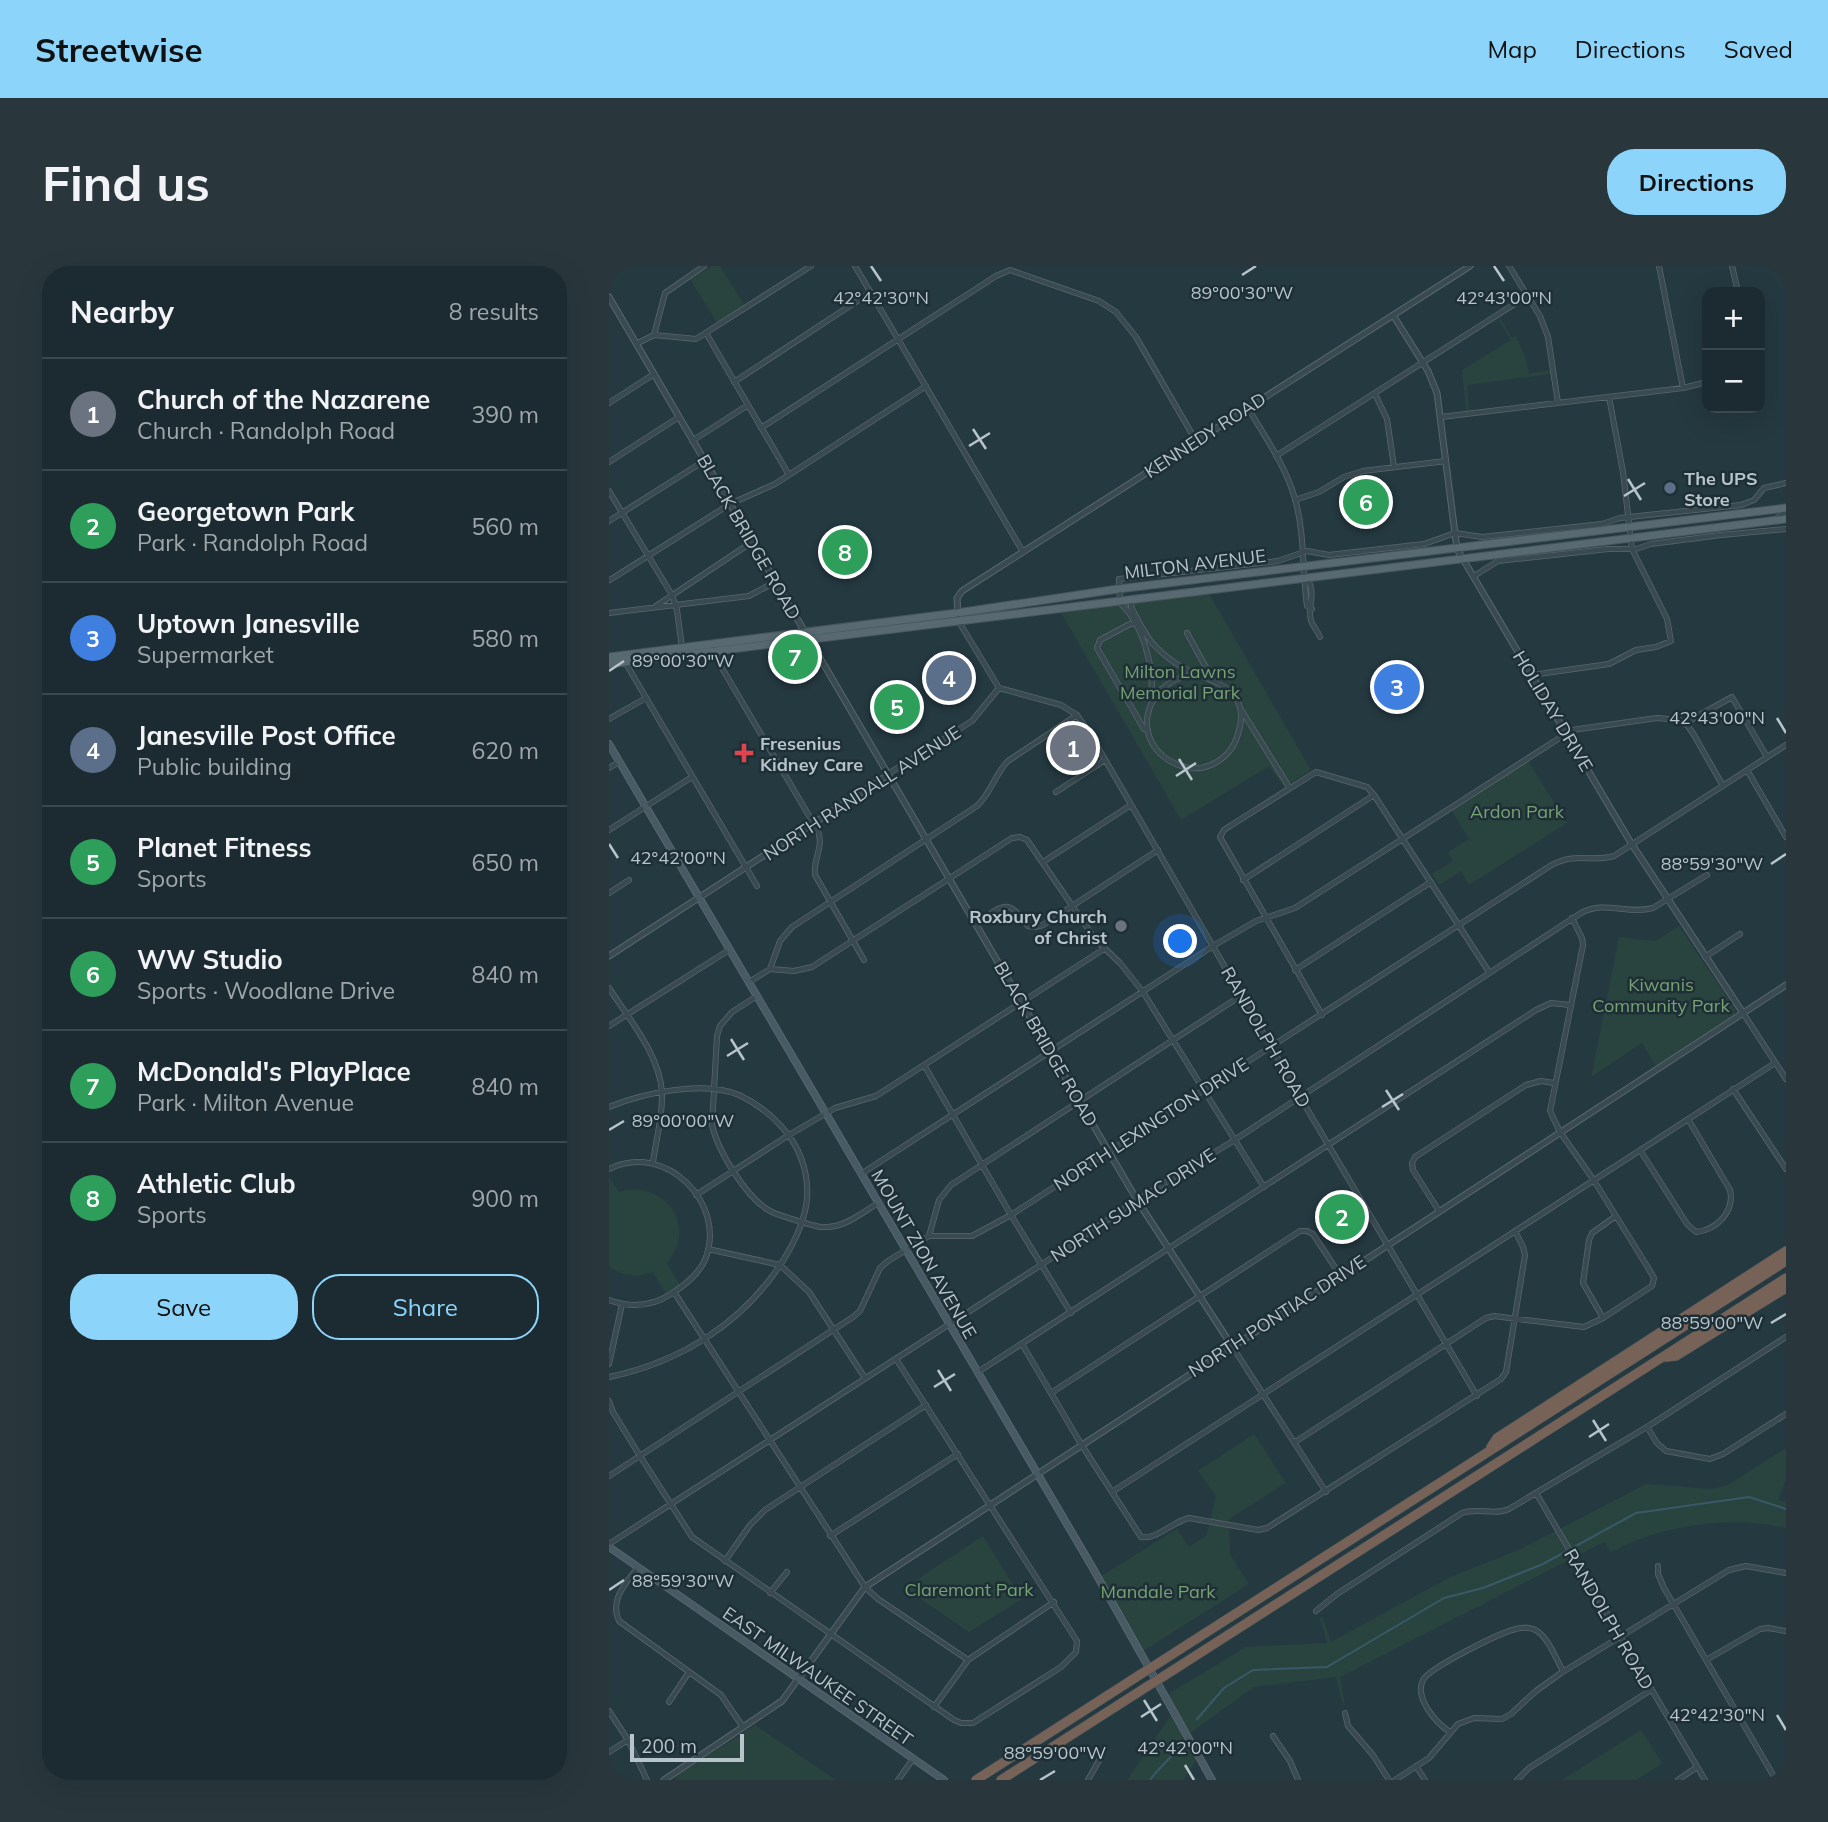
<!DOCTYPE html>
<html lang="en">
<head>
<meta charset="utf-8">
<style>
  :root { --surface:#1c2b31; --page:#29373d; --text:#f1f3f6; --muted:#a0a7ab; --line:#3a474d; --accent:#8dd4fa }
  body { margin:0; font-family:Mulish,sans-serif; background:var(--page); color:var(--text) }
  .controls { position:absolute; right:21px; top:21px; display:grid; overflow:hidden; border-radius:14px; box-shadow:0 7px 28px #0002 }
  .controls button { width:63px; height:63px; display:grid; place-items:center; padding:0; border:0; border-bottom:2px solid var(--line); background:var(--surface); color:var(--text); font:35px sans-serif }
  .scale { position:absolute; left:21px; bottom:18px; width:114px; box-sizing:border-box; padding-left:7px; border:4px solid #b7c4cb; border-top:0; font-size:19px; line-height:24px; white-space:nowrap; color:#b7c4cb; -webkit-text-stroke:5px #1e2f36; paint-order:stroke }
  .you { position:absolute; left:572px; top:676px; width:24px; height:24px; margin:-18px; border:5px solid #fff; border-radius:50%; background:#1a73e8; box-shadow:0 0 0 10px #1a73e833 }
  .badge { display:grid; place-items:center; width:46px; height:46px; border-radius:50%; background:var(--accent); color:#fff; font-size:23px; font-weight:700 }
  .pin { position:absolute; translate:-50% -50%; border:4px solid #fff; box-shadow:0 2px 7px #0006 }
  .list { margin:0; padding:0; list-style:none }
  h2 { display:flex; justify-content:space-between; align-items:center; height:91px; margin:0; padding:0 28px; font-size:30px }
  h2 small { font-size:23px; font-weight:400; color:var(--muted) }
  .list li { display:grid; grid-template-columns:46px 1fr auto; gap:21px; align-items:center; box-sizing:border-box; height:112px; padding:0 28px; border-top:2px solid var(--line) }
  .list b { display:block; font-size:26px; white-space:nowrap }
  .list p { margin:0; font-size:23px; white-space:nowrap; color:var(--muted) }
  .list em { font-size:23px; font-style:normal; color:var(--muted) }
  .actions { display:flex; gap:14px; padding:21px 28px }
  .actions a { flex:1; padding:16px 0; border:2px solid var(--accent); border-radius:28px; text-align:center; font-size:24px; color:var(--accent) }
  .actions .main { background:var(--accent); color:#111 }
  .map { position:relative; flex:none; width:1177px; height:1514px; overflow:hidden; border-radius:28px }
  header { display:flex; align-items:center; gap:42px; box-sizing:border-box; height:98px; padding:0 35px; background:var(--accent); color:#111 }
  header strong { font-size:33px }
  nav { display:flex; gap:38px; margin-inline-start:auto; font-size:24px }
  .intro { display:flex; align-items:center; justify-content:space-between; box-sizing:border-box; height:168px; padding:0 42px }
  h1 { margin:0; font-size:49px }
  .button { padding:18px 32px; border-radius:28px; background:var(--accent); color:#111; font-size:24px; font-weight:700 }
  main { display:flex; gap:42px; padding:0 42px }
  aside { flex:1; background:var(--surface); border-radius:28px; box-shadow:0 7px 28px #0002 }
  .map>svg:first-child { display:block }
</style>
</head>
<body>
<header>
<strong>Streetwise</strong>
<nav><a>Map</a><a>Directions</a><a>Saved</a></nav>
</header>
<div class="intro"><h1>Find us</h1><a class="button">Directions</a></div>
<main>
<aside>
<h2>Nearby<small>8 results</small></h2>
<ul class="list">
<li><span class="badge" style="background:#6b7280">1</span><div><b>Church of the Nazarene</b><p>Church · Randolph Road</p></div><em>390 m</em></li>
<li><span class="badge" style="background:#2e9e5b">2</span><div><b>Georgetown Park</b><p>Park · Randolph Road</p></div><em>560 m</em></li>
<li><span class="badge" style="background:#3f7fe0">3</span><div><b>Uptown Janesville</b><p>Supermarket</p></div><em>580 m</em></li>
<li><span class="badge" style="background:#5c6f8a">4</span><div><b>Janesville Post Office</b><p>Public building</p></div><em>620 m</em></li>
<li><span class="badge" style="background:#2e9e5b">5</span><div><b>Planet Fitness</b><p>Sports</p></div><em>650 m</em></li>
<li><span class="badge" style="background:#2e9e5b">6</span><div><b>WW Studio</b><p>Sports · Woodlane Drive</p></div><em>840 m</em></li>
<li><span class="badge" style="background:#2e9e5b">7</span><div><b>McDonald's PlayPlace</b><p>Park · Milton Avenue</p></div><em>840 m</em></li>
<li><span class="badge" style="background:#2e9e5b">8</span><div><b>Athletic Club</b><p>Sports</p></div><em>900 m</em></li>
</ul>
<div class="actions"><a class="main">Save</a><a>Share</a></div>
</aside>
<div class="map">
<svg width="1177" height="1514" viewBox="0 0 1177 1514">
  <rect width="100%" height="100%" fill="#253941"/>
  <path fill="#29443f" d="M103,0H111L136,40L108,57L81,13Z
    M891,52L903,72L907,70L917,93L920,108L942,104V108L858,119L860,145H857L853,104L902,74L889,53Z
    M599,326L702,504L675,521L660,500L572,554L451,345Z
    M919,495L958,557L860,619L852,605L830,619L823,608L844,595L839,586L860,573L843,545Z
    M1070,660L1126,743V748L1047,800L1033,777L982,811L1010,671L1046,675Z
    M0,911L10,926C40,916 74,938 70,972C69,981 64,989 58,997L72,1021L58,1030L44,1006C28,1012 14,1011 0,1000Z
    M645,1168L677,1217L620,1253L621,1288L640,1318L531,1387L489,1312L568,1263L580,1281L598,1269L607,1230L589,1205Z
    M1177,1182V1214L1169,1234L1177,1236V1262C1120,1249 1053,1259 1002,1286L995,1276L731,1411L736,1439H734L727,1411L645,1421L581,1467L559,1428L637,1381L718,1377L711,1352L713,1350L722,1376L841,1311L912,1283L1037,1218L1102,1223L1119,1219Z
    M374,1270L413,1333L360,1366L295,1322Z
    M562,1449L587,1494L575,1514H518Z
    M146,1459L227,1514H68L66,1511Z
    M1032,1464L1053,1497L1028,1514H953Z"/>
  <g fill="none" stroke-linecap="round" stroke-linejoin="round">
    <path stroke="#395968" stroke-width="2" d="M588,1453L615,1422L644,1404L718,1401L835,1332L874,1322L934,1298L1027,1247L1140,1231L1177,1243
      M541,1514C550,1501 562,1493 570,1480"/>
    <g stroke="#58676e" stroke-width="6">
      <path id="minor" d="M246,0L414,286
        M900,0L931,50L939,71L949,137
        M1050,0L1074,122
        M1123,0L1129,26
        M97,67L180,209
        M45,69L56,27L95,0
        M27,78L45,69L87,73L202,0
        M125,116L262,26
        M766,128L778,153L785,201
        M0,137L45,108
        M639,142C656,171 677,200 686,233C696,268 693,305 698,340L703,343
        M832,151L1074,122L1098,116
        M152,162L387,10L401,4L490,35L507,46L527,71L587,175
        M83,175L139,139
        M667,190L918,30
        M0,196L70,151
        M0,225L63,329L68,344L73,382
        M686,234L710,226L735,211L754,205L837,195
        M1168,252L1177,246
        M0,255L95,195
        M865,310L889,295L999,283H1027L1042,278L1112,269L1177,263
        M698,313C708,327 698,341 702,355C704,360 709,366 711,371
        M1,314L121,238L166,218L317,120
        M511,334L510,313L669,295L698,285L720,289L815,278L846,267L873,271L993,258L1011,252L1132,239L1145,234L1155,222L1177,217
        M523,334L522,341C529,353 536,371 547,381C554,388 564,396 573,401C602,417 644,420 629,468C625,483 615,493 602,499C588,505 575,503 561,495C517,469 541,407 591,409
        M510,336C534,357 546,402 542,434
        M47,340L143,276
        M0,347L140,330L166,316
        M350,356L390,422L452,439L468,449L483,471L691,831L868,1130
        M525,358H521L491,374L488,382L535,463L539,464
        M578,367L604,414
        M105,383L110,397L209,565C215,581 204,593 206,609L255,694
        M16,396L148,620
        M923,409L1000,398L1027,384L1047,381L1062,375L1058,353L1023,283L1014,206L1000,131
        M633,445L680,521
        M0,453L37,432
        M1076,457L1123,431L1158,491
        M0,502L10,496
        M1138,504L1177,571
        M279,508L363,455L390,422
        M447,526L496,494
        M0,564L83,511
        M434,596L522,539
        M634,614L765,529
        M0,627L20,614
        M366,657C395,641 397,629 419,660L426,661L434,659L549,584
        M1096,691L1131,668
        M161,703L171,675L183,661L368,540C382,527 386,508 399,495L468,449
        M686,704L822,616
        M140,716L161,703L185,705L203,701L403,572L411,571L418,574L486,673L511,697L534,726L655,921
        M0,722C20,753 51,789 53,827C54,849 47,874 44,896
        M148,730L123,746L111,760L108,770L103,859C109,885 138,934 163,946C171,950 181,952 189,955C202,959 212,963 226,960C241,957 256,945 269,937
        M1134,747L1177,813
        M713,749L611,571L615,564L621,560L707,506L758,521L765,529L880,706
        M0,760L120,684
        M315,799L402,949L462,1047
        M1124,823L1177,903
        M0,841C34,827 95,814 130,829C147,837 160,847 172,860C191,880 200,907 198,933C196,954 186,975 175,993C136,1056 72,1096 0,1111
        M1031,884L1078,958L1087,966C1108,964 1126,945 1121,924L1079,853
        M0,903C56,875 119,937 96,994C89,1009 76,1019 62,1028C42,1041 22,1042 0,1034
        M252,908L604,680L647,655L686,642L963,464L1048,452L1071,454L1079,460L1085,469L1114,520
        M87,929L180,869L226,842L267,830L495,683
        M830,945L804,904L803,897L806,891L917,819L932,815L945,817
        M320,970L330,934L342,919L633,729
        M99,983L171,999L200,1026L256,1112
        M65,1026L256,1321L269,1333L359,1394
        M994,1052L974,1017L980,974L983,967L1007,950
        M413,1078L472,1178L532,1271C547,1274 565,1255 580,1252L649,1264L658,1262L892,1113L897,1106L916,989L914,981L906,965
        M623,1080L717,1226
        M0,1098L13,1038
        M369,1106L927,744L942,737L961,739
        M442,1127L691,965H698L704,968L731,1009
        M0,1135L4,1146L31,1190L83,1271L345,1454L352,1457H364L452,1401L467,1386L468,1375L287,1093
        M1038,1161L1048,1177L1057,1185L1101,1193L1114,1188L1177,1148
        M686,1176L877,1052L885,1050L975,1061L994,1052L1043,1020L1045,1012L1038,1000L984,913L951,866L941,845L974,679L973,672L963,652
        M0,1210L244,1051L251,1045L271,1002L279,995L320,970H363L402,949L941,600C967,585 981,597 1005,590L1177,479
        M503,1226L1166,797
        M927,1227L1096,1514
        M221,1270L349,1188
        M0,1278L432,999L528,934L624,875L972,647C997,634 1018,649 1044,642L1098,609
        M116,1295L141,1259L156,1244L317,1139
        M1049,1300V1308L1055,1322L1167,1514L1177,1508
        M29,1301C17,1317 0,1334 10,1355L112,1429L134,1461
        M161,1327L178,1306
        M707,1345L728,1328L853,1247C869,1241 885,1250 900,1243L1038,1161L1177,1071
        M1097,1394L1151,1363L1159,1362L1177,1365
        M60,1436L80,1406
        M325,1441L359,1394L445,1336
        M0,1445L19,1474L38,1514
        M736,1447L739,1460L764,1489L780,1514
        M841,1466C827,1457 805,1432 814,1414C820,1402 892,1366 907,1363C913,1361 922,1361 928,1365C940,1373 947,1393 954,1405
        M664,1470L681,1495L689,1514
        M0,1486L19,1474
        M807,1500L816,1514
        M289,1514L304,1493
        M479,1514L492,1491
        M786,1514L820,1492L849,1458L865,1452L893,1453L902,1448L927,1425L952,1407L1120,1304L1137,1300L1177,1307
        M908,1514L920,1502L1042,1424
        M1069,1514L1088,1501"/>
    </g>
    <g stroke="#58676e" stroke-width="7">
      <path id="tertiary" d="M0,31L528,934L623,1080
        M784,49L819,105L828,127L848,283L1022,577L1134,747
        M349,349L348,332L353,325L861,0
        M0,690L279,509
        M55,1514L173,1435L256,1321L1177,719"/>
    </g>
    <g stroke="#58676e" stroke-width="8">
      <path id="secondary" d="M0,478L482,1299L603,1514
        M0,1281L335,1514"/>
    </g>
    <g stroke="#47565d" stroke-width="9">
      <path id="primary" d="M0,391L348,347L509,323L1177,242
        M0,398L1177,253"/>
    </g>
    <g stroke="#45545b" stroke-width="10">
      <path id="motorway" d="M1057,1091L1067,1090L1177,1022
        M882,1181L888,1172L1177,985
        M548,1398L1177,995
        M555,1410L1177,1012
        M367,1514L532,1408
        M392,1514L539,1420"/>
    </g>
    <use href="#minor" stroke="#3a4a51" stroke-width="4.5"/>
    <use href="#tertiary" stroke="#3a4a51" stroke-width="5"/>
    <use href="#secondary" stroke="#485a64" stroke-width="6"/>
    <use href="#primary" stroke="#586971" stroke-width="7"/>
    <use href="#motorway" stroke="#776257" stroke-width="9"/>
    <g stroke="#45545b" stroke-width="10" stroke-linecap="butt">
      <path id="motorway-bridge" d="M532,1408L548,1398
        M539,1420L555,1410"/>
    </g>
    <use href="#motorway-bridge" stroke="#776257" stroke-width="9"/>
  </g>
  <path fill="none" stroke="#b7c4cb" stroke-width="2.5" d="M262,0L272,15M885,0L895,15M633,9L647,0M364,163L377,183M360,180L381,167M1019,213L1032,234M1015,230L1036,217M0,405L15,395M1168,452L1177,467M570,493L583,514M567,510L587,497M0,578L9,592M1162,598L1177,588M122,773L135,794M118,790L139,777M777,824L790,844M773,841L794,828M0,864L15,855M1162,1057L1177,1048M329,1104L342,1125M325,1121L346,1108M984,1154L997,1175M980,1171L1000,1158M0,1324L15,1314M535,1434L548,1455M1168,1449L1177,1464M532,1451L552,1438M576,1499L585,1514M431,1514L446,1505"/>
  <circle fill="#5c6f8a" stroke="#1e2f36" stroke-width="2.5" cx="1061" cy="222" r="7"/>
  <path fill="#e0444e" stroke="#1e2f36" stroke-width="2.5" d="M131.5 476.5h7v7h7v7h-7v7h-7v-7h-7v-7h7z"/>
  <circle fill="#6b7280" stroke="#1e2f36" stroke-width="2.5" cx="512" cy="660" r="7"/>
  <g text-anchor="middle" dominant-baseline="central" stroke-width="5" stroke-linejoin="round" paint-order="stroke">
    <g font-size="18" fill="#b7c4cb" stroke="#1e2f36">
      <text transform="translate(596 169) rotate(-33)">KENNEDY ROAD</text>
      <text transform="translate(140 271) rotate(60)">BLACK BRIDGE ROAD</text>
      <text transform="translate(586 298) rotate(-7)">MILTON AVENUE</text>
      <text transform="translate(944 445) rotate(59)">HOLIDAY DRIVE</text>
      <text transform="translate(253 527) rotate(-33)">NORTH RANDALL AVENUE</text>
      <text transform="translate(657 771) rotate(60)">RANDOLPH ROAD</text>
      <text transform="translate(437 778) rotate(60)">BLACK BRIDGE ROAD</text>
      <text transform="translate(542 858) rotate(-33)">NORTH LEXINGTON DRIVE</text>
      <text transform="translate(524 939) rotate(-33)">NORTH SUMAC DRIVE</text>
      <text transform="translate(315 988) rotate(60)">MOUNT ZION AVENUE</text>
      <text transform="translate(668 1050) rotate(-33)">NORTH PONTIAC DRIVE</text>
      <text transform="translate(1000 1353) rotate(60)">RANDOLPH ROAD</text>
      <text transform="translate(209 1410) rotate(35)">EAST MILWAUKEE STREET</text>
    </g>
    <g font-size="18" font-weight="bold" fill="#b7c4cb" stroke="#1e2f36" text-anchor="start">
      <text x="1075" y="212">The UPS<tspan x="1075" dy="21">Store</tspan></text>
      <text x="151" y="477">Fresenius<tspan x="151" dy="21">Kidney Care</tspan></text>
      <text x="498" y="650" text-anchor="end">Roxbury Church<tspan x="498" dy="21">of Christ</tspan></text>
    </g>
    <g font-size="18" fill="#76a274" stroke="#1e2f36">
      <text x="571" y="405">Milton Lawns<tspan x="571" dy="21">Memorial Park</tspan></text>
      <text x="908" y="545">Ardon Park</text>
      <text x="1052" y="718">Kiwanis<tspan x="1052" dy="21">Community Park</tspan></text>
      <text x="360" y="1323">Claremont Park</text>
      <text x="549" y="1325">Mandale Park</text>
    </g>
  </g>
  <g font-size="18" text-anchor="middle" fill="#b7c4cb" stroke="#1e2f36" stroke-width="5" stroke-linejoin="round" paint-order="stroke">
    <text x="633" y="33">89°00'30"W</text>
    <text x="272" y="38">42°42'30"N</text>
    <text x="895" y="38">42°43'00"N</text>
    <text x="74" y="401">89°00'30"W</text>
    <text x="1108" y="458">42°43'00"N</text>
    <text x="69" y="598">42°42'00"N</text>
    <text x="1103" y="604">88°59'30"W</text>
    <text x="74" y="861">89°00'00"W</text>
    <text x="1103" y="1063">88°59'00"W</text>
    <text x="74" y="1321">88°59'30"W</text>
    <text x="1108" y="1455">42°42'30"N</text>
    <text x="576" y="1488">42°42'00"N</text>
    <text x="446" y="1493">88°59'00"W</text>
  </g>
</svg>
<div class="controls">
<button>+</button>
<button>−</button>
</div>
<div class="scale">200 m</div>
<div class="you"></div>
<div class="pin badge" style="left:464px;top:482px;background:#6b7280">1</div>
<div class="pin badge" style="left:733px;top:951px;background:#2e9e5b">2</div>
<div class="pin badge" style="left:788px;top:421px;background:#3f7fe0">3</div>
<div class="pin badge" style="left:340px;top:412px;background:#5c6f8a">4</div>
<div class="pin badge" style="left:288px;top:441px;background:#2e9e5b">5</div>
<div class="pin badge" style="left:757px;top:236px;background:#2e9e5b">6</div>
<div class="pin badge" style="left:186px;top:391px;background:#2e9e5b">7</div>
<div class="pin badge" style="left:236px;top:286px;background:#2e9e5b">8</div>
</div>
</main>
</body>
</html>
